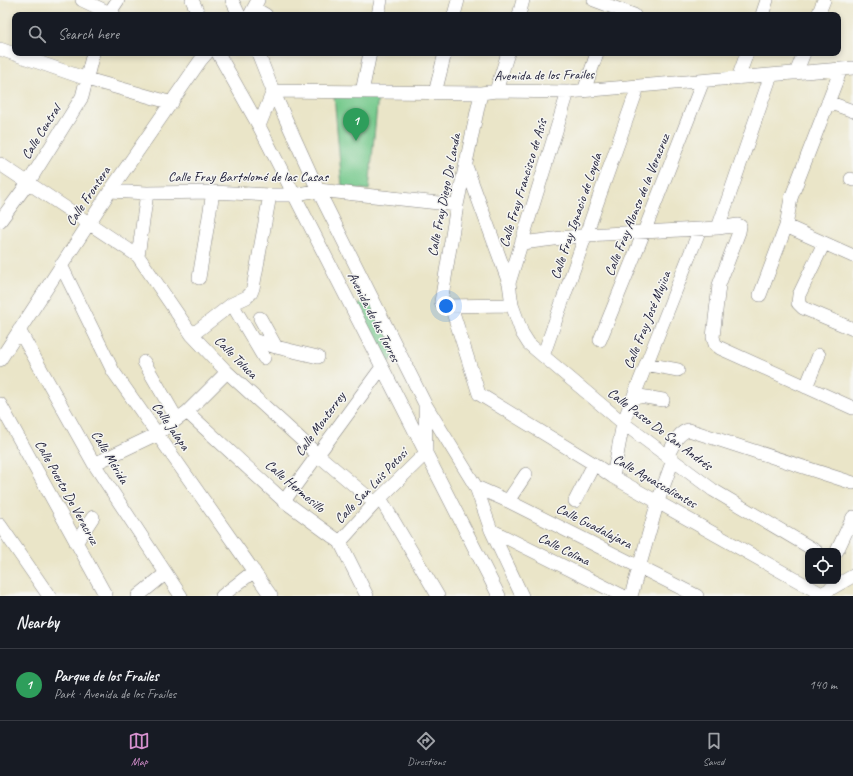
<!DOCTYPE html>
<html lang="en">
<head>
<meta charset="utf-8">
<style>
  :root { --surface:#171b24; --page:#242831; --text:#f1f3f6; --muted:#9ea1a6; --line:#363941; --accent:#d690ce }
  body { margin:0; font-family:Caveat,sans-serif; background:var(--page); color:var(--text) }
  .controls { position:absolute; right:12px; bottom:12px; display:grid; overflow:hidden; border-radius:8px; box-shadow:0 2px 6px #0003 }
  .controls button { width:36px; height:36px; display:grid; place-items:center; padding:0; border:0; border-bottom:1px solid var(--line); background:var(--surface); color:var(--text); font:20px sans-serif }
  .you { position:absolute; left:446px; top:306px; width:14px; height:14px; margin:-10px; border:3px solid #fff; border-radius:50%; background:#1a73e8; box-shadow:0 0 0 6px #1a73e833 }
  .badge { display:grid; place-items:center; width:26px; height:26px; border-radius:50%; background:var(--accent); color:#fff; font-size:13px; font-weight:700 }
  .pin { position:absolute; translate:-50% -33px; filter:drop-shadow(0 1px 2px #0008) }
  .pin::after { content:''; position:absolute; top:21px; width:14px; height:12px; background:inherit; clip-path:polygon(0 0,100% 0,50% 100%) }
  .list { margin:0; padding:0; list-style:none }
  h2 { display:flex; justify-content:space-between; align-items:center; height:52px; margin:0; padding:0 16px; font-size:17px }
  h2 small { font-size:13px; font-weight:400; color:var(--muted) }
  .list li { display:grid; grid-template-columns:26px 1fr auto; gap:12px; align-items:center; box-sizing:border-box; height:72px; padding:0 16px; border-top:1px solid var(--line) }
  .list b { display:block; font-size:15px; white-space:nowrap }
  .list p { margin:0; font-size:13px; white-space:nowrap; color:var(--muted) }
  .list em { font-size:13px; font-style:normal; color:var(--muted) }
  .icon { flex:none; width:22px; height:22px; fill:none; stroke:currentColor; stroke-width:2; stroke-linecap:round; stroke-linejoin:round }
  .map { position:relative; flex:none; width:853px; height:596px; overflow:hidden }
  .search { position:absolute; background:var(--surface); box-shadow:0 2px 6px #0003; left:12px; right:12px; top:12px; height:44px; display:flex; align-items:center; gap:10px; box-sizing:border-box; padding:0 14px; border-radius:8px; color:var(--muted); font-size:15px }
  .sheet { height:124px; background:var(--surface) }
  nav { display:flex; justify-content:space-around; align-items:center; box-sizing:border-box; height:56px; border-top:1px solid var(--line); background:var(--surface); font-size:11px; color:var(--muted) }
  nav a { display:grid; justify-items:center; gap:2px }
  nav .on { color:var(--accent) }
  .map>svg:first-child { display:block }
</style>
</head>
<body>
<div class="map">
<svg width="853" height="596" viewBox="0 0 853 596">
  <rect width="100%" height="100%" fill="#f6f6f2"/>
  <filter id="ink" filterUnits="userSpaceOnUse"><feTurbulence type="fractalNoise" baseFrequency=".025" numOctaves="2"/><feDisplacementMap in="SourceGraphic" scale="8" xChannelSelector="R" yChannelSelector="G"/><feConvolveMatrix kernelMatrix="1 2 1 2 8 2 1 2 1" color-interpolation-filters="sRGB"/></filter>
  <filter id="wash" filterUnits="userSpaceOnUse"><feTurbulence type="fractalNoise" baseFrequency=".012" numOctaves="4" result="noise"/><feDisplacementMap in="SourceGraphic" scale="16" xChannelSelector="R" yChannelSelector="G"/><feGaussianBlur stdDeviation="0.9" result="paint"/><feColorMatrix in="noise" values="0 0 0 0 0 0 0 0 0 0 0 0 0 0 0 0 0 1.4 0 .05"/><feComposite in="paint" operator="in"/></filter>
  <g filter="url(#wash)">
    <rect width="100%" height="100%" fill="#eae5c8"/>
    <path fill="#76c98c" stroke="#4c7664" d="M334,95H378L369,190L342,186Z
      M374,296L405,352L383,365L352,308Z"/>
  </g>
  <g filter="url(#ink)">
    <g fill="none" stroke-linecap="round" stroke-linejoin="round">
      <g stroke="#868482" stroke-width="14">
        <path id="minor" d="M82,0L114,15
          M192,0L199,15
          M232,0L239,15
          M594,0L634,15
          M254,8L266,15
          M108,15L118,0
          M250,15L258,0
          M378,15L381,0
          M454,15L458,0
          M519,15L523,0
          M762,15L767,0
          M818,15L824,0
          M0,49L87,79L172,103
          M218,53L259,126L499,596
          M258,53L273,91L318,190L425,404L476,487L491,530L522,596
          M796,73L804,53
          M738,78L747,53
          M496,91L508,53
          M584,91L597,53
          M362,92L370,53
          M435,93L445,53
          M481,93L457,205L441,302L444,306L512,305
          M828,102L853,111
          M259,126L273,91L481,93L496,91L568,92L853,68
          M0,164L138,256L192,335L227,372L317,454L375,503
          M466,166L509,283L512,305L522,333L529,344L623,423L713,490L816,551
          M851,179L853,180
          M110,191L147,193L213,192L270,195H293L318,190L457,205
          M0,221L28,183L82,97L93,53
          M786,226L853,256
          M718,228L771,75
          M522,243L586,235L718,228L738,225L740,226L739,232L719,285L713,337L715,344L720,348L853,408
          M824,243L799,295L798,303L803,308L853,329
          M138,256L147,193
          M61,265L113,371L271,596
          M199,278L213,192
          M509,283L568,92
          M760,295L786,226L791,198L841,69
          M232,304L264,358
          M451,306L479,394L594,464L613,477L818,592
          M260,318L276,347
          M19,330L94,464L181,596
          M192,335L232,304L247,297L251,293L253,288L270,195
          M253,340L276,347L318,357
          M600,340L644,232L703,81
          M543,356L638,87
          M0,360L110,191L200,61L207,53
          M144,362L177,419
          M646,364L678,370
          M806,387L819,355
          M634,395L663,400
          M0,404L106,596
          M187,412L284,501L340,542L367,596
          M667,456C673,447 677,432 689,430L853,483
          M94,464L157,434L187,412L227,372
          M613,477L623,423L700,229
          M476,487L508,501L697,596
          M380,498L438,596
          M284,501L382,367
          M508,501L526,474
          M575,501L594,464
          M0,525L49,596
          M491,530L623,596
          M340,542L375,503L426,453L425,404
          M76,543L93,517
          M837,551L853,517
          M138,596L165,574
          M222,596L254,571
          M631,596L658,501L673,460
          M818,596L853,576"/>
      </g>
      <use href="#minor" stroke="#fff" stroke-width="13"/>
    </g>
  </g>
  <g text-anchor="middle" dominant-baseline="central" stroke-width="3" stroke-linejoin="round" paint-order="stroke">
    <g font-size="14" fill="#22223b" stroke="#f6f6f2">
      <text transform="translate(544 75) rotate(-1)">Avenida de los Frailes</text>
      <text transform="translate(41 132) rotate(-58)">Calle Central</text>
      <text x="248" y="176">Calle Fray Bartolomé de las Casas</text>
      <text transform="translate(523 183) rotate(-73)">Calle Fray Francisco de Asís</text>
      <text transform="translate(444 195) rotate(-79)">Calle Fray Diego De Landa</text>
      <text transform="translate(88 196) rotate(-56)">Calle Frontera</text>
      <text transform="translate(637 205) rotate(-68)">Calle Fray Alonso de la Veracruz</text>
      <text transform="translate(576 216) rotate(-71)">Calle Fray Ignacio de Loyola</text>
      <text transform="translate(374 317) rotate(63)">Avenida de las Torres</text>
      <text transform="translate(647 320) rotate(-68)">Calle Fray José Mujica</text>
      <text transform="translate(236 357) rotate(45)">Calle Toluca</text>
      <text transform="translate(320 424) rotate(-54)">Calle Monterrey</text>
      <text transform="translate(171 426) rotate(55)">Calle Jalapa</text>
      <text transform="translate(660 429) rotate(37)">Calle Paseo De San Andrés</text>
      <text transform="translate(110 457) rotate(59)">Calle Mérida</text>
      <text transform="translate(655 481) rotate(30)">Calle Aguascalientes</text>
      <text transform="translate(295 486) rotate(40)">Calle Hermosillo</text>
      <text transform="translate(371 486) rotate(-46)">Calle San Luis Potosí</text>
      <text transform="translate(67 492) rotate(61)">Calle Puerto De Veracruz</text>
      <text transform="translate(594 526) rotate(27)">Calle Guadalajara</text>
      <text transform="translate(564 549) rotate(27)">Calle Colima</text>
    </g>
  </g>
</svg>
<div class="controls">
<button><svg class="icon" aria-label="locate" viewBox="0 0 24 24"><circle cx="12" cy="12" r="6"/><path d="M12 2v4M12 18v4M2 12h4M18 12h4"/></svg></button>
</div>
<div class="you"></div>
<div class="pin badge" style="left:356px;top:141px;background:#2e9e5b">1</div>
<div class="search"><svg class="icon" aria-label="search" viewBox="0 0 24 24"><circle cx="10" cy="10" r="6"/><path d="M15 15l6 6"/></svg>Search here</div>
</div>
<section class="sheet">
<h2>Nearby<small></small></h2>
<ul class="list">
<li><span class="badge" style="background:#2e9e5b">1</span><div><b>Parque de los Frailes</b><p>Park · Avenida de los Frailes</p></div><em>140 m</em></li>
</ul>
</section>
<nav>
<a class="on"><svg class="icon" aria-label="map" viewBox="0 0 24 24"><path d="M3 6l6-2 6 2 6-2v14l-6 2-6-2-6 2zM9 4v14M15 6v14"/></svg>Map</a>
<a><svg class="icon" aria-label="directions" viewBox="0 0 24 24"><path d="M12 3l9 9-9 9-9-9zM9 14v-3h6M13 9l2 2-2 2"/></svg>Directions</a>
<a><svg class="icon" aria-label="saved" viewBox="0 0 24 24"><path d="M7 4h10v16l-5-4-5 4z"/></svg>Saved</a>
</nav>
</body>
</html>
